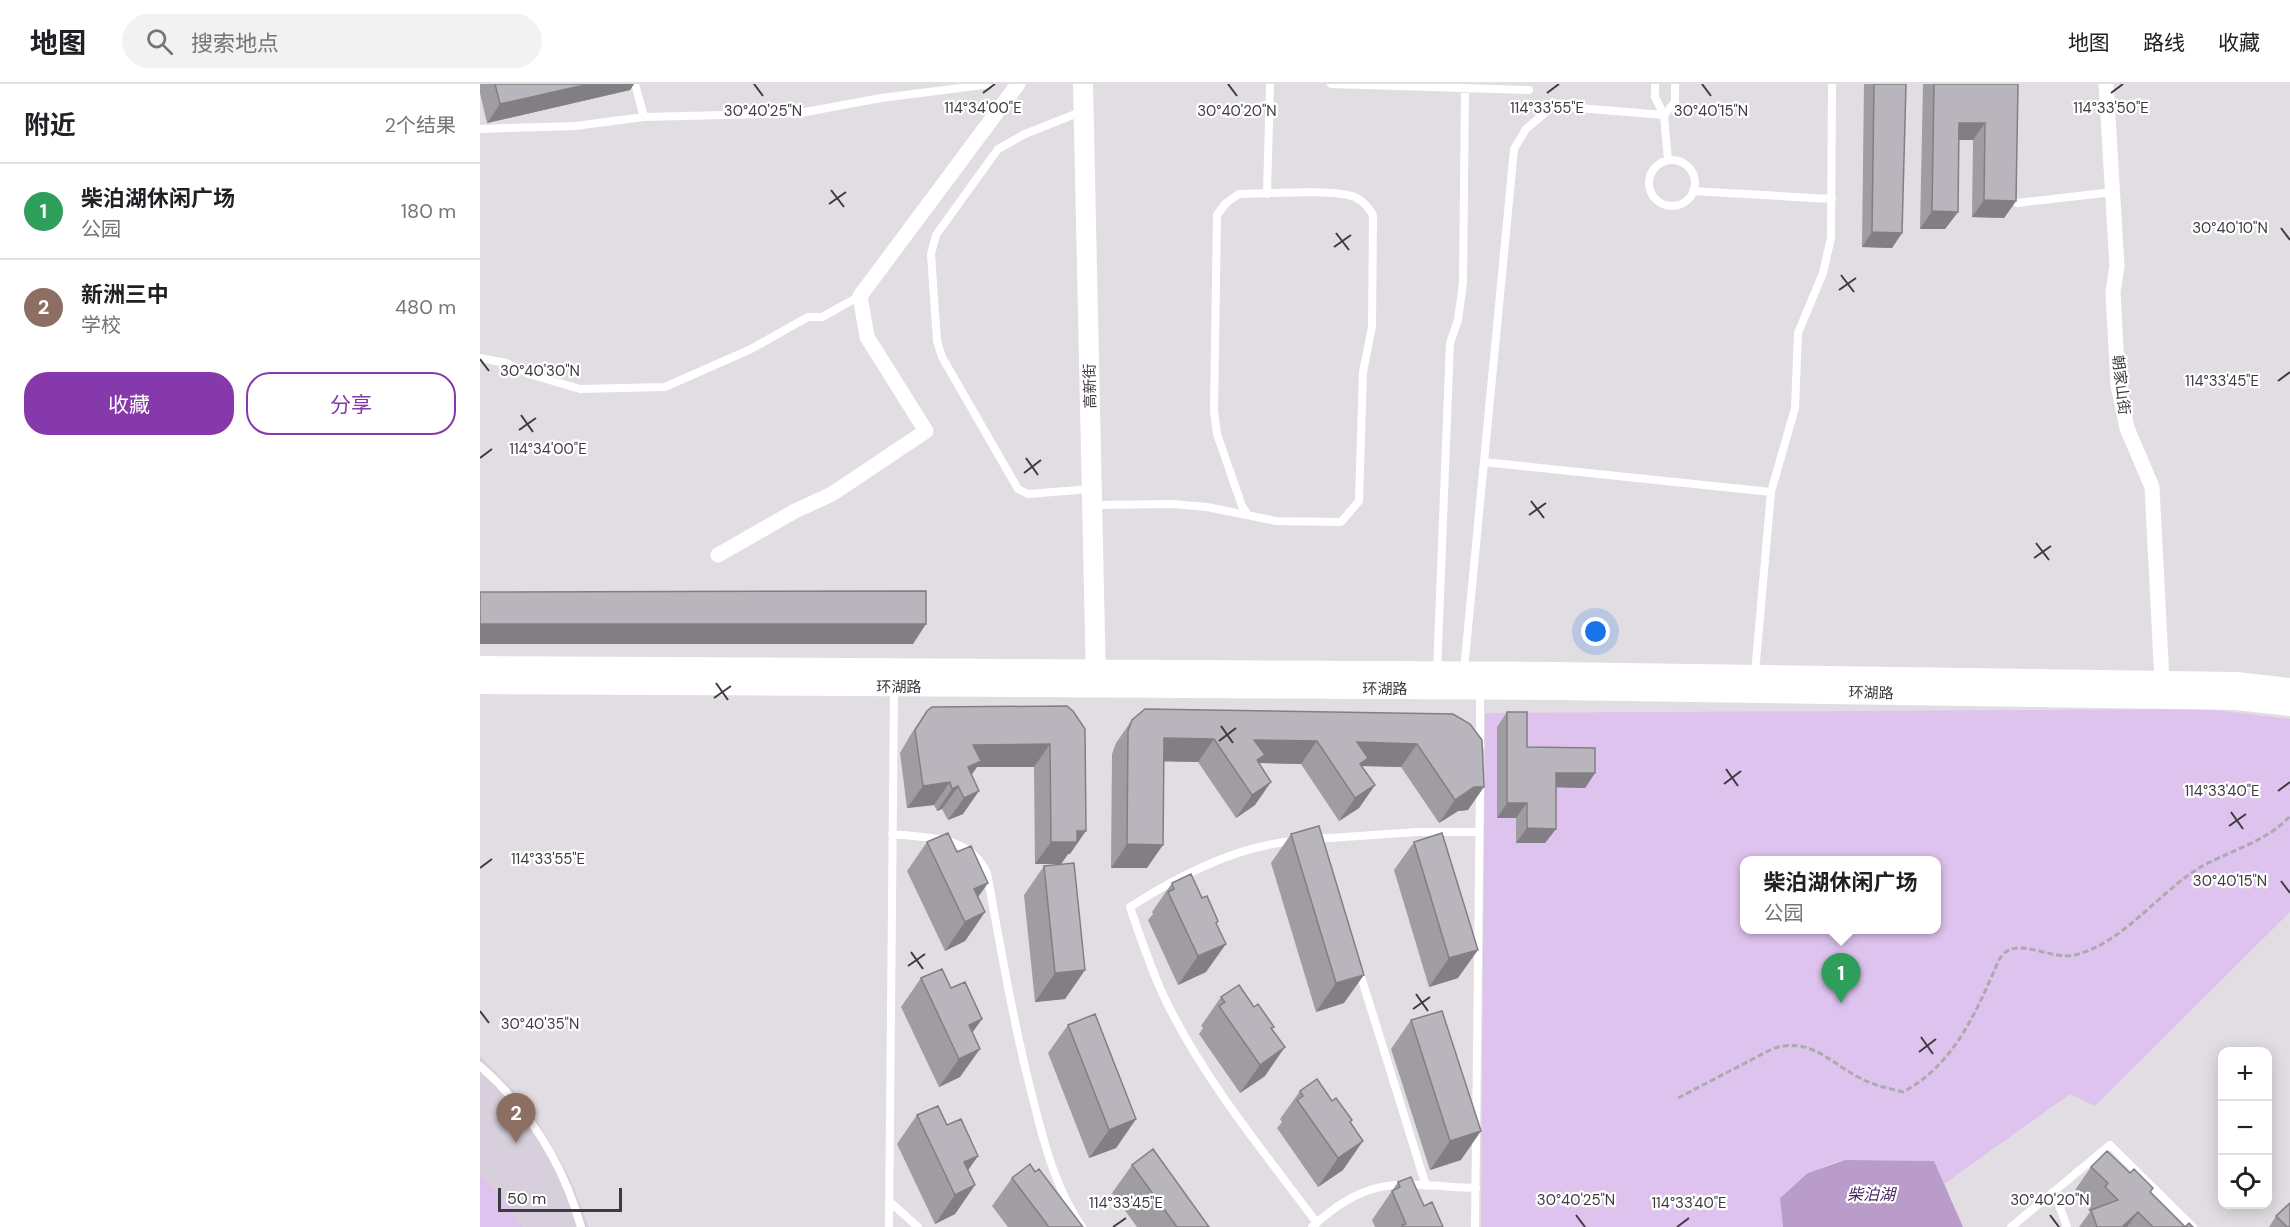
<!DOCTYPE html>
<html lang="zh">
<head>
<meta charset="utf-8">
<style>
  :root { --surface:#fff; --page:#f2f2f2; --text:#202124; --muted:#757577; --line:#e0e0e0; --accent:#8639ab }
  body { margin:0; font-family:"DM Sans","Noto Sans SC",sans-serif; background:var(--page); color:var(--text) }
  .controls { position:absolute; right:18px; bottom:18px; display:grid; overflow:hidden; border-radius:12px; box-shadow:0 3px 15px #0003 }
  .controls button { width:54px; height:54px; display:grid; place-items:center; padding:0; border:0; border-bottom:2px solid var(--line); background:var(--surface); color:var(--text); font:30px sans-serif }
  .scale { position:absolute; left:18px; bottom:15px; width:124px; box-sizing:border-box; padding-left:6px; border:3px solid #3d3b3e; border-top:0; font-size:16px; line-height:21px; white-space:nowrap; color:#3d3b3e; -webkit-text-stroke:4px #fff; paint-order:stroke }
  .you { position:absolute; left:1116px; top:548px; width:21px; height:21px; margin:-15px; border:4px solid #fff; border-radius:50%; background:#1a73e8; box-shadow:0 0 0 9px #1a73e833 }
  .badge { display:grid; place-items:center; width:39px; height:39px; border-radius:50%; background:var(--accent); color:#fff; font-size:20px; font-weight:700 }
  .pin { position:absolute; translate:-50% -50px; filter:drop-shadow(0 2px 3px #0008) }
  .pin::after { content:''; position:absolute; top:32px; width:21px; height:18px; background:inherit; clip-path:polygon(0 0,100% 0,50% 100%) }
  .popup { position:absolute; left:1260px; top:772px; width:201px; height:78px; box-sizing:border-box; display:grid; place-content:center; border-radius:12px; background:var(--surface); filter:drop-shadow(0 2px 4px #0005); font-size:20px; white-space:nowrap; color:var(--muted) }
  .popup b { font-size:22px; color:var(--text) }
  .popup::after { content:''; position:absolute; left:50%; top:100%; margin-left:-12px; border:12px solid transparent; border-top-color:var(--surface) }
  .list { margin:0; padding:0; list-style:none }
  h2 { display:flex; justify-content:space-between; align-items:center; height:78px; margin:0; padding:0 24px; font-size:26px }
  h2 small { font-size:20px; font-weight:400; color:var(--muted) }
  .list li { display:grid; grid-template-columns:39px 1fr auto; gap:18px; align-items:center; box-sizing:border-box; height:96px; padding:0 24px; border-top:2px solid var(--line) }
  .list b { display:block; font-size:22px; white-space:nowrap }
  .list p { margin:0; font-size:20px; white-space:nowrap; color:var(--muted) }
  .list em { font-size:20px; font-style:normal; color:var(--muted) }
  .actions { display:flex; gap:12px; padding:18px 24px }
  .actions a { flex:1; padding:14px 0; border:2px solid var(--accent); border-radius:24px; text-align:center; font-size:21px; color:var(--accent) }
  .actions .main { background:var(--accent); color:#fff }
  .icon { flex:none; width:33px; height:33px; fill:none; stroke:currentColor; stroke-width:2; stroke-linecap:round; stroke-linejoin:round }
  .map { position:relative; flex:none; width:1810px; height:1143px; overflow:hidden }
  header { display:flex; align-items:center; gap:36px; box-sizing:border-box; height:84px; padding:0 30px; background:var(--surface); border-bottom:2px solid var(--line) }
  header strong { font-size:28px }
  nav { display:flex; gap:33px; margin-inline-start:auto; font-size:21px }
  .search { width:420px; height:54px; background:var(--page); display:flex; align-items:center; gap:15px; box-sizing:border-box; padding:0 21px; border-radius:33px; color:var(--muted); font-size:22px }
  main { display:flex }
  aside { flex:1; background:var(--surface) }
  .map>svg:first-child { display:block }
</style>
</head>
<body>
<header>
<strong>地图</strong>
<div class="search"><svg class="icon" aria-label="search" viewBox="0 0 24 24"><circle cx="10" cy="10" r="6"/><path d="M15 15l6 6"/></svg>搜索地点</div>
<nav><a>地图</a><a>路线</a><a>收藏</a></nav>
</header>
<main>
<aside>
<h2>附近<small>2个结果</small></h2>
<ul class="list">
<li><span class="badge" style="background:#2e9e5b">1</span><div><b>柴泊湖休闲广场</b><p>公园</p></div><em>180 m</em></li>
<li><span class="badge" style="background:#8d6e63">2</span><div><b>新洲三中</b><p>学校</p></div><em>480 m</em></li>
</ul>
<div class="actions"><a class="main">收藏</a><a>分享</a></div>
</aside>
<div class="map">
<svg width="1810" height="1143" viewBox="0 0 1810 1143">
  <rect width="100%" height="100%" fill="#e1dde3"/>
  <path fill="#d7cfdc" d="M0,972L36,1009L64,1048L90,1094L109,1143H0Z"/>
  <path fill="#dec3ee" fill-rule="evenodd" d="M1727,625L1810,635V828L1615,1022L1590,1010L1464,1100L1453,1077L1365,1076C1338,1082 1320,1094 1300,1114L1303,1143H1001L1005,629ZM1265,776H1457V846H1265Z
    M0,1092L25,1114L42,1143H0Z"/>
  <path fill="#b99cca" d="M1365,1076L1454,1077L1483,1143H1303L1300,1114L1328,1089Z"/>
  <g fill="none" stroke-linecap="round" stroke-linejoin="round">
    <path stroke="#adaaaf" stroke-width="3" stroke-dasharray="6 3" stroke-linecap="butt" d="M1198,1014L1292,965C1329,952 1348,977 1378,993C1392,1001 1407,1004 1423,1008C1475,980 1496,928 1519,876C1534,849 1570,877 1595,871C1643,859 1677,810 1719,784C1748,767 1787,758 1810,732"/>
    <path stroke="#fff" stroke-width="8" d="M155,0L164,33
      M851,0L1049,6
      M1175,0V13L1184,31L1188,76
      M603,27L545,50L518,65L456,151L451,170L457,257L462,273L538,405L548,410L611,405
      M1184,31L1195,18V0
      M0,45L95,42L164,33L320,29L401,14L511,0
      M1169 99a23 23 0 1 1 46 0a23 23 0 1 1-46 0Z
      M1213,107L1352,115
      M787,110L790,0
      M1537,119L1633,108
      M0,274L26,279L49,290L100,305L185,303L271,265L328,233H342L380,212
      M1004,378L1291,408
      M614,421L693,420L727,423L796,437L861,438L879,417L883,288L892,243L893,131C889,124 885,119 877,114C857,104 785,110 759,110L746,119L737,131L734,327L737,350L762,422L768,431
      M984,586L1034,65L1046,45L1073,22L1184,31
      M957,587L970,259L978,236L983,199L985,4
      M1275,589L1291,408L1315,324L1318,249L1343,189L1351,154L1352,0
      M1000,662V608
      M412,750C448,754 489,751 507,789C521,866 534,943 554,1019C565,1063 576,1105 602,1143
      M835,755L937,748H999
      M814,757C757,762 698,792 650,823C661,855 671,886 686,917C725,997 784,1068 837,1139
      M879,886L946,1102
      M0,982C49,1025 83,1080 101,1143
      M1574,1107L1587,1143
      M409,1117L438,1143
      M409,1143L414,604
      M832,1143C891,1088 922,1101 996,1104
      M995,1143L1000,701
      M1531,1143L1630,1061L1713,1143"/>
    <path stroke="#fff" stroke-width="15" d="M1626,0L1637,182L1633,208L1638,301L1647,344L1672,403L1682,597
      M238,471L315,427L352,410L446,347L387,253L380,212L538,0"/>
    <path stroke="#fff" stroke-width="20" d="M603,0L616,598
      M0,582L1074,588L1757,598L1810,604
      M0,600L1074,606L1756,616L1810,622"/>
  </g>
  <path fill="#9f9ca2" d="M0,0H154L150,6L7,39L0,9Z
    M1384,0H1426L1422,149L1412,164L1382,163Z
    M1443,0H1538L1536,117L1524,134L1492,133L1493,56H1478V128L1465,145H1440Z
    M587,622L590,770H588L581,780H555L554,683H497L491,691L483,730L468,736L462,725L457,727L454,721L427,724L420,669L431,650L447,627Z
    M1027,628L1047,663L1115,689L1105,704L1076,703V745L1065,759H1036V734H1017V643Z
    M973,630L988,726L978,727L959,739L921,683L883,682L882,683L895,701L879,724L859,737L821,680L780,679L775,721L756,734L718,678L683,677L667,784H631L632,670L636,659L652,636Z
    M811,750L864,919L836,928L791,779Z
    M447,758L477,768L508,799L498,813L505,828L485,857L465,867L427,787Z
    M934,758L978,894L949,903L914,786Z
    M564,782L605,886L585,915L555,918L544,811Z
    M692,799L722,814L738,837L736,840L726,888L698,901L668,836L673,830L672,828Z
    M441,894L471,904L502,935L492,949L480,993L459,1003L421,923Z
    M741,913L774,923L785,992L760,1009L719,950L723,944L721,942Z
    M931,936L981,1076L950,1086L911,965Z
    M588,941L656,1035L636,1064L609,1074L568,969Z
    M820,1007L852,1017L872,1036L870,1039L863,1086L838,1103L797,1044L802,1038L800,1035Z
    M437,1031L467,1041L498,1072L488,1086L495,1101L475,1130L455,1140L417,1060Z
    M652,1081L729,1143H657L632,1109Z
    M1611,1083L1650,1089L1673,1104L1670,1109L1705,1143H1599L1610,1128L1608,1126L1611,1122L1595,1106Z
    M555,1088L603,1143H528L512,1122L532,1094Z
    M918,1098L944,1122L963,1143H895L892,1136Z
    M1796,1132L1810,1143H1789Z"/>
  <path fill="#827f84" d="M109,0H154L150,6L7,39L20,20Z
    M1479,39H1505L1493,56H1467Z
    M1504,116L1536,117L1524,134L1492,133Z
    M1452,127L1478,128L1465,145H1440Z
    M1392,148L1422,149L1412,164L1382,163Z
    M0,540H446L433,560H0Z
    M684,654L734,655L718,678L667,677Z
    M774,656L837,657L821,680L779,679L769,694Z
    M877,658L937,660L921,683L883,682L872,698Z
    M570,660L554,683H497L485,700L478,703L462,725L457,727L487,683L493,661Z
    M1076,689H1115L1105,704L1065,703Z
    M470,698L454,721L427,724L443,702Z
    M791,698L775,721L756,734L772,711Z
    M895,701L879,724L859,737L875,714Z
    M994,703H1004L988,726L978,727L959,739L975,716Z
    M499,707L483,730L468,736L484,714Z
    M1027,719H1047L1036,734H1017Z
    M1047,744L1076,745L1065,759H1036Z
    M597,747H606L590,770H588L581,780H555L571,758Z
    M647,760L683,761L667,784H631Z
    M508,799L488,827L494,805Z
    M505,828L485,857L465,867L485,838Z
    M746,860L726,888L698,901L718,872Z
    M998,866L978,894L949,903L969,874Z
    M605,886L585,915L555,918L575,889Z
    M884,891L864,919L836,928L856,899Z
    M502,935L482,963L489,941Z
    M805,963L785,992L760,1009L780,981Z
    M500,965L480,993L459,1003L479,975Z
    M656,1035L636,1064L609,1074L629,1046Z
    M1001,1047L981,1076L950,1086L970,1057Z
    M883,1057L863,1086L838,1103L858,1074Z
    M498,1072L478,1100L484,1078Z
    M495,1101L475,1130L455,1140L475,1111Z
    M1658,1128L1647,1143H1642Z"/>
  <path fill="#b9b5bc" stroke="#827f84" stroke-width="1.5" d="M15,0H109L20,20Z
    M1394,0H1426L1422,149L1392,148Z
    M1454,0H1538L1536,117L1504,116L1505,39H1479L1478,128L1452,127Z
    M446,507V540H0V508Z
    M587,622L593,627L605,645L606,747H597V758H571L570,660L493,661L501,677L488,683L499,707L484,714L478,702L472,705L470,698L443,702L435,646L447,627L452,623Z
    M665,625L973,630L990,640L1002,656L1004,703H994L975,716L937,660L877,658L888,674L880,680L895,701L875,714L837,657L774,656L785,671L777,676L791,698L772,711L734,655L684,654L683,761L647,760L648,647L652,636Z
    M1027,628H1047V663L1115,664V689H1076V745L1047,744V719H1027Z
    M839,742L884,891L856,899L811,750Z
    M468,749L477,768L491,762L508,799L494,805L505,828L485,838L447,758Z
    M962,749L998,866L969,874L934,758Z
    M594,779L605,886L575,889L564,782Z
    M711,790L722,814L727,812L738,837L736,839L746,860L718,872L688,808L694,805L692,799Z
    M462,885L471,904L485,898L502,935L489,941L500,965L479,975L441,894Z
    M759,901L774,923L778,920L794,943L791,944L805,963L780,981L739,922L745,918L741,913Z
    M962,927L1001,1047L970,1057L931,936Z
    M615,930L656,1035L629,1046L588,941Z
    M837,995L852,1017L856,1014L872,1036L870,1038L883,1057L858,1074L817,1016L823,1012L820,1007Z
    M458,1022L467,1041L481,1035L498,1072L484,1078L495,1101L475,1111L437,1031Z
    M673,1065L729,1143H697L652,1081Z
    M1627,1067L1650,1089L1654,1085L1673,1104L1670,1108L1705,1143H1673L1658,1128L1642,1143H1617L1611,1126L1638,1116L1625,1103L1628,1099L1611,1083Z
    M550,1080L555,1088L559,1085L603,1143H569L532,1094Z
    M931,1093L944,1122L952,1118L963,1143H923L922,1141L926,1140L912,1107L920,1103L918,1098Z
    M1810,1119V1143H1807L1796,1132Z
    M1709,1139L1713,1143H1705Z"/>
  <path fill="none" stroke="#3d3b3e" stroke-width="2" d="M274,0L283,12M748,0L757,12M1222,0L1231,12M503,9L515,0M1067,9L1079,0M1631,9L1643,0M351,106L364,123M349,120L366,108M1801,144L1810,156M856,149L869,166M854,163L871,151M1361,191L1374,208M1359,206L1376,194M0,275L9,287M1798,297L1810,288M41,331L53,348M39,346L56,334M0,374L12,365M546,374L558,391M544,389L561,376M1051,417L1064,434M1049,431L1066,419M1556,459L1569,476M1554,474L1571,462M236,599L248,616M234,614L251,602M741,642L753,659M739,657L756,644M1246,685L1258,702M1244,700L1261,687M1798,707L1810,698M1751,728L1763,745M1749,742L1766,730M0,784L12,775M1801,797L1810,809M431,868L443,885M428,882L445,870M936,910L948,927M933,925L950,913M0,927L9,939M1441,953L1453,970M1439,968L1456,955M1096,1131L1105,1143M1570,1131L1579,1143M633,1143L646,1134M1197,1143L1209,1134"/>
  <g text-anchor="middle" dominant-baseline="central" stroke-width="4.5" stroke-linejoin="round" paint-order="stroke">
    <g font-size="15" fill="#3d3b3e" stroke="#fff">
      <text transform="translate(1641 301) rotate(83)">朝家山街</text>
      <text transform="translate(610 302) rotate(-91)">高新街</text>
      <text x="419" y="603">环湖路</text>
      <text x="905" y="605">环湖路</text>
      <text transform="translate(1391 609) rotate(1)">环湖路</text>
    </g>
    <g font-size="16" font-style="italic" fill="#4a255e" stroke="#fff">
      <text x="1391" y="1110">柴泊湖</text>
    </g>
  </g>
  <g font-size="15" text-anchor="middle" fill="#3d3b3e" stroke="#fff" stroke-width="4.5" stroke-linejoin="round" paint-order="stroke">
    <text x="1631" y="29">114°33'50"E</text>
    <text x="503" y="29">114°34'00"E</text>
    <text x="1067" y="29">114°33'55"E</text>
    <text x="283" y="32">30°40'25"N</text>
    <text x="757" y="32">30°40'20"N</text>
    <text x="1231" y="32">30°40'15"N</text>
    <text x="1750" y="149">30°40'10"N</text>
    <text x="60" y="292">30°40'30"N</text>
    <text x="1742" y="302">114°33'45"E</text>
    <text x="68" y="370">114°34'00"E</text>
    <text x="1742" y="712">114°33'40"E</text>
    <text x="68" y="780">114°33'55"E</text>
    <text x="1750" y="802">30°40'15"N</text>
    <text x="60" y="945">30°40'35"N</text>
    <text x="1096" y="1121">30°40'25"N</text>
    <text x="1570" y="1121">30°40'20"N</text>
    <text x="646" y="1124">114°33'45"E</text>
    <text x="1209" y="1124">114°33'40"E</text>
  </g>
</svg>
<div class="controls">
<button>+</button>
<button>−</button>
<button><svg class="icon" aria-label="locate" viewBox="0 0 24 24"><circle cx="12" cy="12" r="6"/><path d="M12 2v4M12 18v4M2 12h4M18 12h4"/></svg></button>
</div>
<div class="scale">50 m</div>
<div class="you"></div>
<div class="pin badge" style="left:1361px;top:919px;background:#2e9e5b">1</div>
<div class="popup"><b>柴泊湖休闲广场</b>公园</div>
<div class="pin badge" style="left:36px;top:1059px;background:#8d6e63">2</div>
</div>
</main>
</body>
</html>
